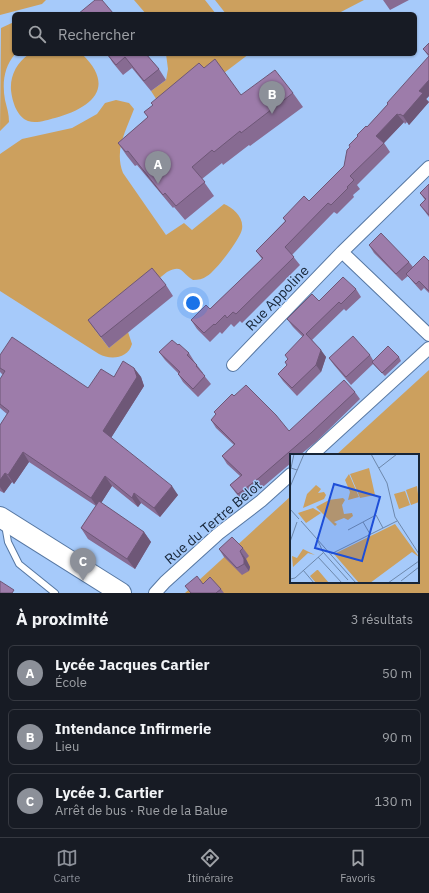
<!DOCTYPE html>
<html lang="fr">
<head>
<meta charset="utf-8">
<style>
  :root { --surface:#171b24; --page:#242831; --text:#f1f3f6; --muted:#9ea1a6; --line:#363941; --accent:#8c9099 }
  body { margin:0; font-family:"IBM Plex Sans",sans-serif; background:var(--page); color:var(--text) }
  .you { position:absolute; left:193px; top:303px; width:14px; height:14px; margin:-10px; border:3px solid #fff; border-radius:50%; background:#1a73e8; box-shadow:0 0 0 6px #1a73e833 }
  .badge { display:grid; place-items:center; width:26px; height:26px; border-radius:50%; background:var(--accent); color:#fff; font-size:13px; font-weight:700 }
  .pin { position:absolute; translate:-50% -33px; filter:drop-shadow(0 1px 2px #0008) }
  .pin::after { content:''; position:absolute; top:21px; width:14px; height:12px; background:inherit; clip-path:polygon(0 0,100% 0,50% 100%) }
  .list { margin:0; padding:0; list-style:none }
  h2 { display:flex; justify-content:space-between; align-items:center; height:52px; margin:0; padding:0 16px; font-size:17px }
  h2 small { font-size:13px; font-weight:400; color:var(--muted) }
  .list li { display:grid; grid-template-columns:26px 1fr auto; gap:12px; align-items:center; box-sizing:border-box; height:56px; margin:0 8px 8px; padding:0 8px; border:1px solid var(--line); border-radius:6px }
  .list b { display:block; font-size:15px; white-space:nowrap }
  .list p { margin:0; font-size:13px; white-space:nowrap; color:var(--muted) }
  .list em { font-size:13px; font-style:normal; color:var(--muted) }
  .icon { flex:none; width:22px; height:22px; fill:none; stroke:currentColor; stroke-width:2; stroke-linecap:round; stroke-linejoin:round }
  .map { position:relative; flex:none; width:429px; height:593px; overflow:hidden }
  .search { position:absolute; background:var(--surface); box-shadow:0 1px 3px #0004; left:12px; right:12px; top:12px; height:44px; display:flex; align-items:center; gap:10px; box-sizing:border-box; padding:0 14px; border-radius:6px; color:var(--muted); font-size:15px }
  .sheet { height:244px; background:var(--surface) }
  nav { display:flex; justify-content:space-around; align-items:center; box-sizing:border-box; height:56px; border-top:1px solid var(--line); background:var(--surface); font-size:11px; color:var(--muted) }
  nav a { display:grid; justify-items:center; gap:2px }
  nav .on { color:var(--accent) }
  .map>svg:first-child { display:block }
</style>
</head>
<body>
<div class="map">
<svg width="429" height="593" viewBox="0 0 429 593">
  <rect width="100%" height="100%" fill="#a6cafa"/>
  <path fill="#cca05e" d="M0,0H46L42,4L0,15Z
    M134,0H205L216,14H146Z
    M215,0H364L337,14H226Z
    M14,22L15,54C4,67 2,83 5,100C7,108 9,114 9,122L0,131L1,28Z
    M29,54H82C117,88 91,108 55,118C47,120 36,124 28,121C17,117 12,101 11,90C10,75 17,63 29,54Z
    M166,54H249L216,79L162,108L151,91L166,80L168,69Z
    M116,100L129,103L134,109C126,131 114,150 123,173L166,235L184,223L192,230L224,204C233,208 244,217 242,229C241,238 215,272 207,276C203,279 198,280 193,280C181,273 183,264 167,272L95,330L109,348L128,332L132,344C128,359 110,360 99,354L0,291V154L22,139L72,128L97,114L105,103Z
    M429,370V593H185L291,496V582H418V455H336Z"/>
  <g fill="none" stroke-linecap="round" stroke-linejoin="round">
    <g stroke="#5677a2" stroke-width="8">
      <path id="service" d="M5,525L8,542L19,564L55,593"/>
    </g>
    <g stroke="#5677a2" stroke-width="14">
      <path id="minor" d="M429,167L342,252L429,335
        M233,365L342,252
        M312,455L429,348
        M155,593L165,582L218,534L261,501L291,474"/>
    </g>
    <g stroke="#5677a2" stroke-width="22">
      <path id="primary" d="M0,517L121,593"/>
    </g>
    <use href="#service" stroke="#fff" stroke-width="6"/>
    <use href="#minor" stroke="#fff" stroke-width="12"/>
    <use href="#primary" stroke="#fff" stroke-width="20"/>
  </g>
  <path fill="#876b92" d="M383,0H409L390,10Z
    M429,43V96L426,99L429,102L409,125L407,122L405,124L404,122L384,143L390,152L357,185L360,189L353,195L354,197L337,214L334,212L292,255L300,265L242,323L240,321L234,327L231,324L222,334L220,332L210,342L197,329L191,320L210,309L262,259L256,251L285,221L283,218L309,201L344,166L350,147L367,127L388,104L429,57L423,49Z
    M107,54H146L159,69L166,80L151,91L132,68L123,75L113,63Z
    M204,68L241,95L293,93L303,107L250,146L249,145L223,165L222,163L202,179L214,196L185,220L174,207L173,208L137,165L135,166L127,156L118,143L148,117L144,112Z
    M429,184V217L420,205L425,200L420,193Z
    M369,245L409,262L413,267L429,261V293L424,288L421,291L412,281L408,276L402,281L374,253Z
    M166,285L173,296L109,348L96,331L88,320Z
    M356,289L361,297L346,311L344,309L312,340L326,357L321,372L297,396L283,381L278,374L287,365L285,362L288,359L303,337L293,327L287,319L319,301Z
    M178,345L189,353L194,361L203,373H202L211,384L198,397L183,382L178,374V373L165,360L159,352Z
    M0,355L88,388L134,368L141,377L144,386L111,438L178,495L160,517L141,503L138,507L112,486L101,503L144,532L151,542L135,569L88,539L81,528L96,506L29,462L14,484L12,482L4,493L0,491V425L7,414L0,408V379L3,375L0,372Z
    M370,355L373,360L399,357L401,361L385,376L373,364L351,385L334,365L329,358Z
    M355,392L360,399L317,441L300,455H291V463L264,486L243,502L235,492L230,485L240,476L227,464L222,456L234,445L216,428L211,420L234,396L289,431Z
    M243,548L249,556L246,559L250,567L249,571L242,575L224,557L219,549Z
    M203,584L221,589L224,593H191L185,586Z"/>
  <path fill="#6e5777" d="M429,80V96L426,99L429,102L409,125L403,116L419,91Z
    M397,114L404,122L384,143L376,136Z
    M321,350L326,357L321,372L316,365Z
    M134,368L141,377L144,386L109,441L103,431Z
    M23,452L29,462L14,484L8,475Z
    M5,473L12,482L4,493L0,487V480Z
    M105,476L112,486L98,508L91,498Z
    M172,486L178,495L160,517L154,508Z
    M134,493L141,503L138,507L132,498Z
    M144,532L151,542L135,569L127,559Z
    M240,551L246,559L250,567L249,571L244,564Z"/>
  <path fill="#9d7caa" stroke="#6e5777" d="M95,0H102L113,13L116,14H78Z
    M429,43V55L423,49Z
    M107,54H146L159,69L144,81L125,57L116,65Z
    M429,56V80L419,91L423,93L403,116L400,114L399,115L397,114L376,136L384,143L350,176L354,180L347,187L348,188L331,205L328,203L285,247L294,257L236,314L233,312L227,318L225,315L215,325L214,324L204,333L191,320L206,305L210,309L263,258L256,251L286,221L283,218L304,196L309,201L344,166L347,150L350,147L349,145L358,136L357,135L366,126L367,127L388,104L387,103Z
    M215,59L241,95L275,70L293,93L241,133L240,131L214,152L212,150L192,167L205,182L176,206L165,193L163,195L128,151L126,152L118,143L148,117L144,112L153,105L151,103L199,63L204,68Z
    M429,184V215L420,205L426,199L420,193Z
    M381,233L409,262L396,274L369,245Z
    M424,256L429,261V291L419,281L416,284L406,274Z
    M152,268L166,285L101,337L88,320Z
    M343,277L356,289L341,304L339,302L306,334L321,350L316,365L292,388L278,374L287,365L285,362L288,359L285,355L304,335L287,319L312,294L319,301Z
    M353,336L370,355L346,377L329,358Z
    M12,337L88,388L101,369L114,377L123,361L134,368L137,377L103,431L172,486L154,508L134,493L132,498L105,476L91,498L23,452L8,475L5,473L0,480V425L9,411L0,404V379L5,371L0,368V355Z
    M172,340L178,345L179,344L189,353L187,355L197,365L196,366L205,376L193,389L178,374L180,372L159,352Z
    M388,346L399,357L382,373L372,362Z
    M344,380L355,392L311,433L259,478L238,494L230,485L242,475L222,456L235,444L211,420L216,414L214,412L232,394L234,396L246,385L276,415L289,431Z
    M99,501L144,532L127,559L81,528Z
    M232,537L243,548L240,551L244,559V564L237,568L219,549Z
    M197,576L203,584L210,577L221,589L216,593H191L185,586Z
    M0,581L14,590L12,593H0Z"/>
  <g text-anchor="middle" dominant-baseline="central" stroke-width="3" stroke-linejoin="round" paint-order="stroke">
    <g font-size="14" fill="#172537" stroke="#a6cafa">
      <text transform="translate(277 298) rotate(-46)">Rue Appoline</text>
      <text transform="translate(213 522) rotate(-40)">Rue du Tertre Belot</text>
    </g>
  </g>
  <g transform="translate(290 454)">
    <rect width="129" height="129" fill="#a6cafa"/>
    <path d="M79,14L85,41L70,44L60,20ZM59,20L69,43L58,46L60,38L55,26ZM26,31L31,35L28,39L34,38L36,41L34,45L13,54L17,40ZM127,32L129,48L121,51L116,36ZM115,37L120,51L109,55L104,40ZM53,44L55,46L52,51L54,60L62,59L63,62L58,66L54,64L44,68L47,70L45,72L26,53L39,46ZM23,54L31,59L16,69L8,59ZM105,70L129,103L122,98L80,129H69L44,100ZM13,95L25,101L18,99L3,113L2,102L7,104ZM27,116H28L39,129H26L20,122Z" fill="#cca05e"/>
    <path fill="none" stroke="#6d88ac" stroke-width="1" d="M4,0L1,14L7,16M81,0L97,29L105,63L129,100M89,14L107,0M0,33L14,0M0,55L9,65M11,67L66,129M58,76L73,68M80,80L73,68L86,61L93,74M28,87L33,98L58,126M0,88L7,68M41,100L107,67M28,103L52,129M13,116L24,129M0,125L5,124L33,99M111,127L129,113M98,129L129,107"/>
    <path fill="#1d4ed8" fill-opacity="0.15" stroke="#1d4ed8" stroke-width="2" d="M44,30L90,43L72,107L25,94Z"/>
    <rect width="129" height="129" fill="none" stroke="#172537" stroke-width="2"/>
  </g>
</svg>
<div class="you"></div>
<div class="pin badge" style="left:158px;top:184px">A</div>
<div class="pin badge" style="left:272px;top:114px">B</div>
<div class="pin badge" style="left:83px;top:581px">C</div>
<div class="search"><svg class="icon" aria-label="search" viewBox="0 0 24 24"><circle cx="10" cy="10" r="6"/><path d="M15 15l6 6"/></svg>Rechercher</div>
</div>
<section class="sheet">
<h2>À proximité<small>3 résultats</small></h2>
<ul class="list">
<li><span class="badge">A</span><div><b>Lycée Jacques Cartier</b><p>École</p></div><em>50 m</em></li>
<li><span class="badge">B</span><div><b>Intendance Infirmerie</b><p>Lieu</p></div><em>90 m</em></li>
<li><span class="badge">C</span><div><b>Lycée J. Cartier</b><p>Arrêt de bus · Rue de la Balue</p></div><em>130 m</em></li>
</ul>
</section>
<nav>
<a class="on"><svg class="icon" aria-label="map" viewBox="0 0 24 24"><path d="M3 6l6-2 6 2 6-2v14l-6 2-6-2-6 2zM9 4v14M15 6v14"/></svg>Carte</a>
<a><svg class="icon" aria-label="directions" viewBox="0 0 24 24"><path d="M12 3l9 9-9 9-9-9zM9 14v-3h6M13 9l2 2-2 2"/></svg>Itinéraire</a>
<a><svg class="icon" aria-label="saved" viewBox="0 0 24 24"><path d="M7 4h10v16l-5-4-5 4z"/></svg>Favoris</a>
</nav>
</body>
</html>
